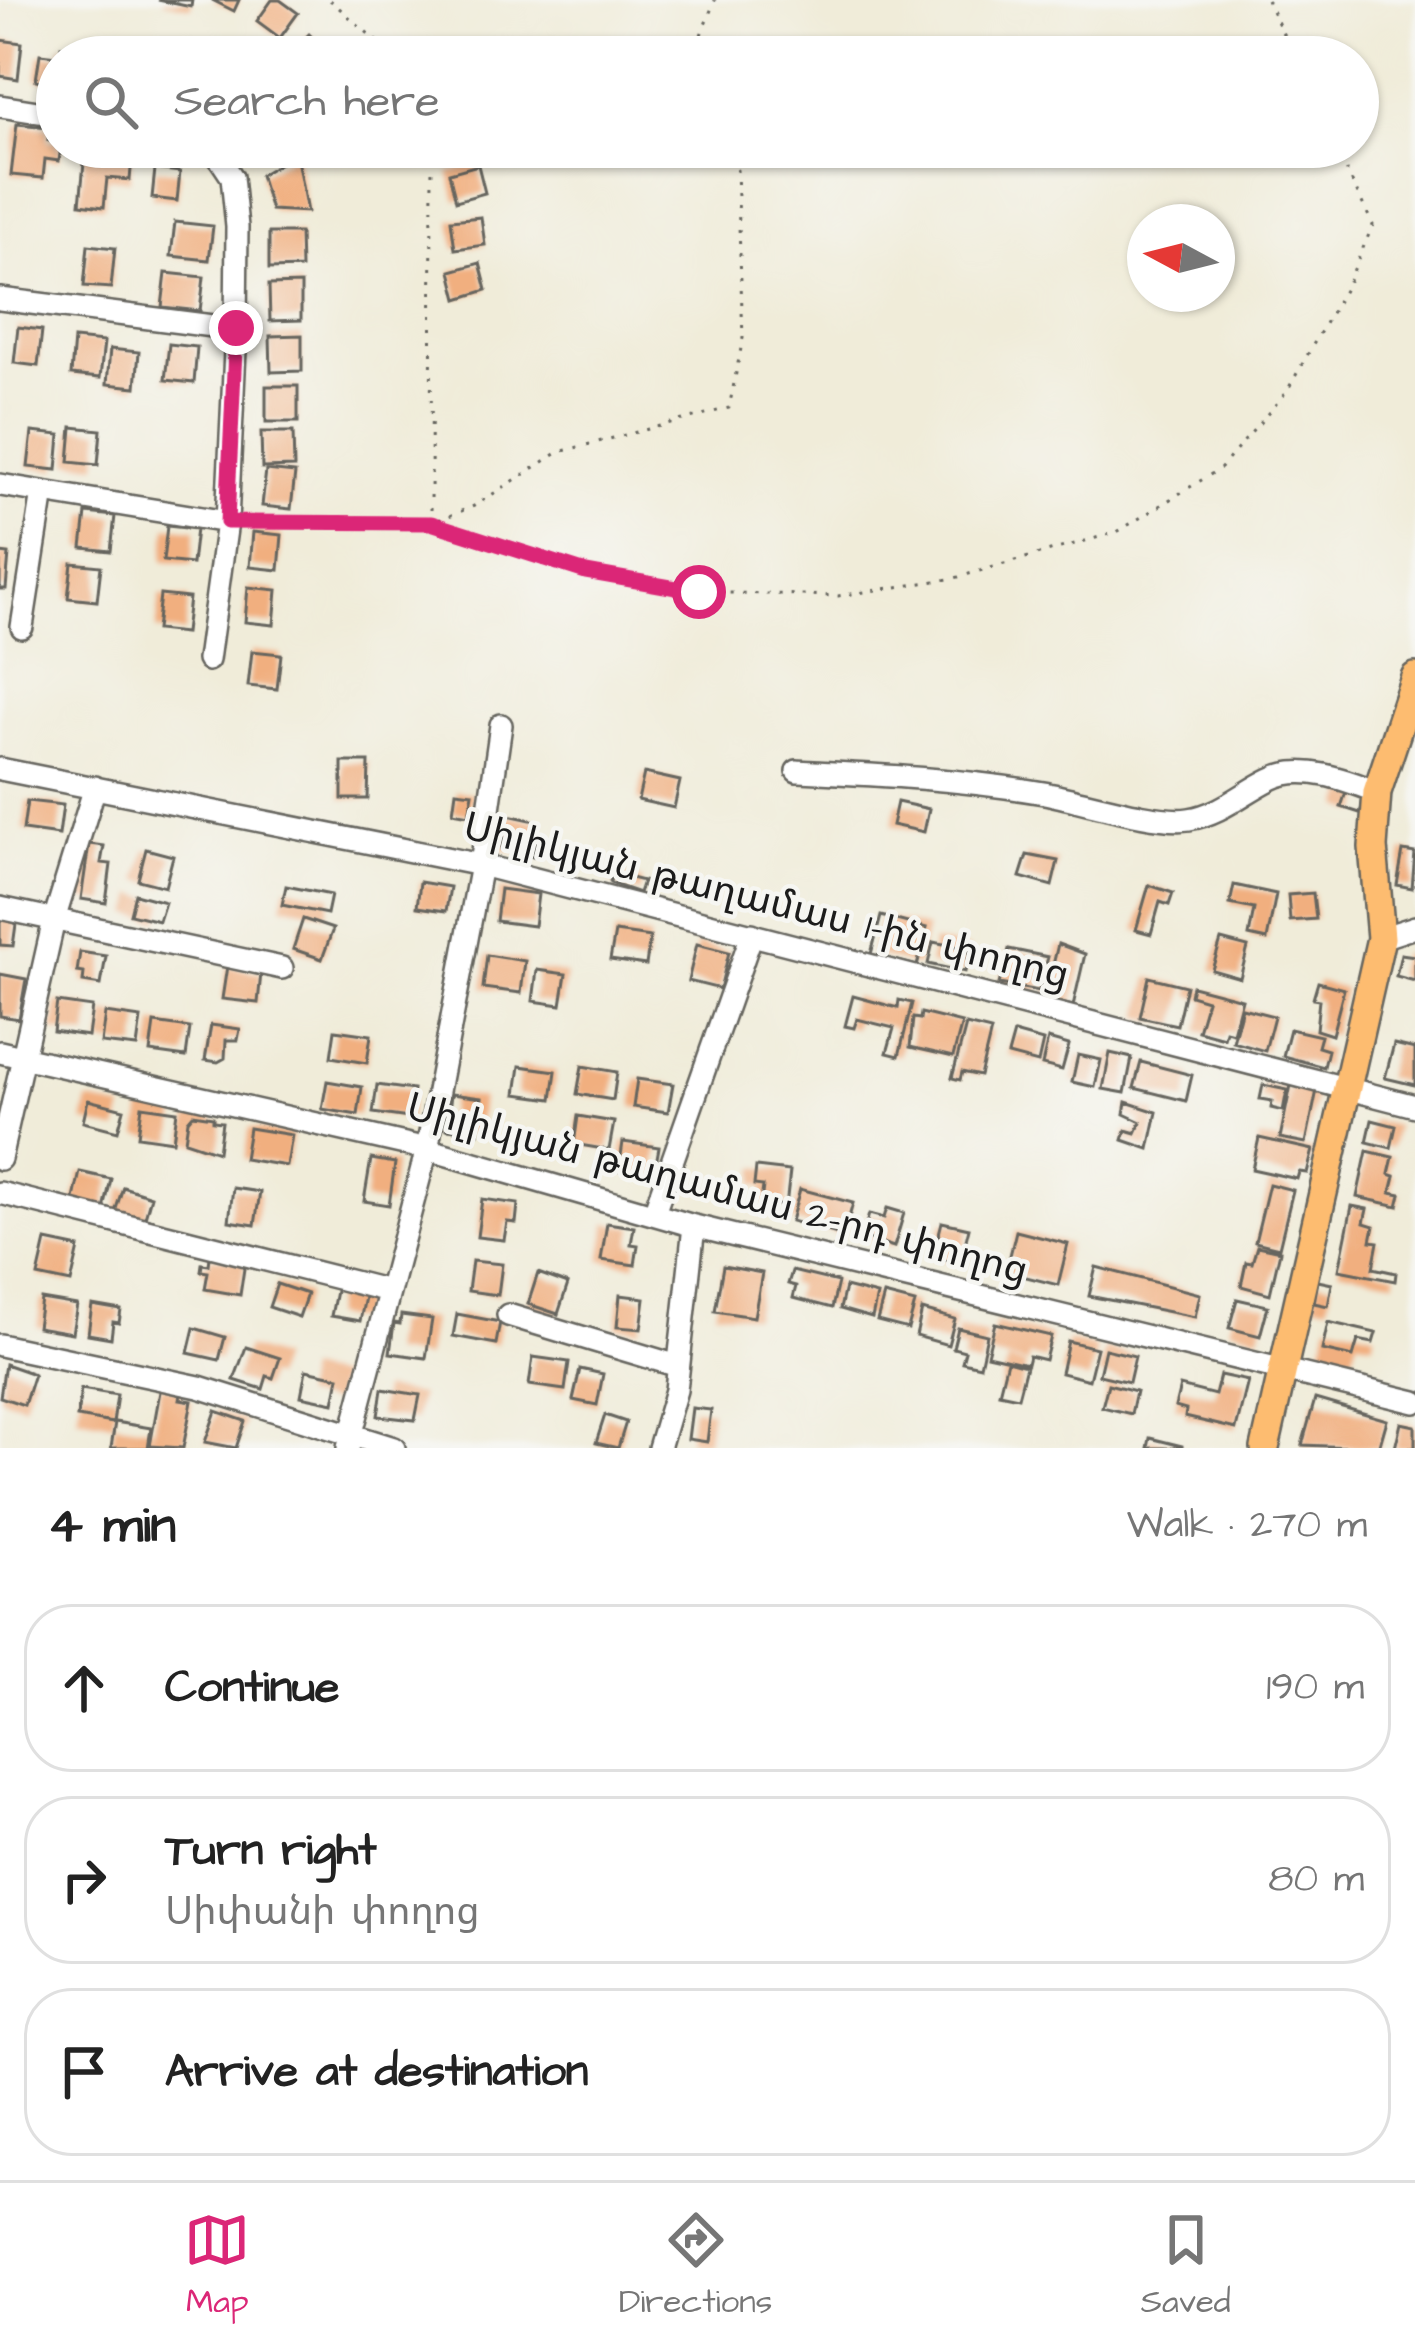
<!DOCTYPE html>
<html lang="en">
<head>
<meta charset="utf-8">
<style>
  :root { --surface:#fff; --page:#f6f6f6; --text:#222; --muted:#767676; --line:#e0e0e0; --accent:#db2777 }
  body { margin:0; font-family:"Architects Daughter","Noto Sans Armenian",sans-serif; background:var(--page); color:var(--text) }
  .compass { position:absolute; left:1127px; top:204px; width:108px; height:108px; border-radius:50%; background:var(--surface); box-shadow:0 3px 9px #0004; rotate:277deg }
  .stop { position:absolute; width:36px; height:36px; margin:-27px; border:9px solid #db2777; border-radius:50%; background:#fff }
  .stop.end { background:#db2777; border-color:#fff; box-shadow:0 3px 12px #0008 }
  .list { margin:0; padding:0; list-style:none }
  h2 { display:flex; justify-content:space-between; align-items:center; height:156px; margin:0; padding:0 48px; font-size:51px }
  h2 small { font-size:39px; font-weight:400; color:var(--muted) }
  .list li { display:grid; grid-template-columns:78px 1fr auto; gap:36px; align-items:center; box-sizing:border-box; height:168px; margin:0 24px 24px; padding:0 24px; border:3px solid var(--line); border-radius:48px }
  .list b { display:block; font-size:45px; white-space:nowrap }
  .list p { margin:0; font-size:39px; white-space:nowrap; color:var(--muted) }
  .list em { font-size:39px; font-style:normal; color:var(--muted) }
  .icon { flex:none; width:66px; height:66px; fill:none; stroke:currentColor; stroke-width:2; stroke-linecap:round; stroke-linejoin:round }
  .map { position:relative; flex:none; width:1415px; height:1448px; overflow:hidden }
  .search { position:absolute; background:var(--surface); box-shadow:0 3px 9px #0004; left:36px; right:36px; top:36px; height:132px; display:flex; align-items:center; gap:30px; box-sizing:border-box; padding:0 42px; border-radius:66px; color:var(--muted); font-size:45px }
  .sheet { height:732px; background:var(--surface) }
  nav { display:flex; justify-content:space-around; align-items:center; box-sizing:border-box; height:168px; border-top:3px solid var(--line); background:var(--surface); font-size:33px; color:var(--muted) }
  nav a { display:grid; justify-items:center; gap:6px }
  nav .on { color:var(--accent) }
  .map>svg:first-child { display:block }
</style>
</head>
<body>
<div class="map">
<svg width="1415" height="1448" viewBox="0 0 1415 1448">
  <rect width="100%" height="100%" fill="#f6f6f2"/>
  <filter id="ink" filterUnits="userSpaceOnUse"><feTurbulence type="fractalNoise" baseFrequency=".00833" numOctaves="2"/><feDisplacementMap in="SourceGraphic" scale="24" xChannelSelector="R" yChannelSelector="G"/><feConvolveMatrix kernelMatrix="1 2 1 2 8 2 1 2 1" color-interpolation-filters="sRGB"/></filter>
  <filter id="wash" filterUnits="userSpaceOnUse"><feTurbulence type="fractalNoise" baseFrequency=".004" numOctaves="4" result="noise"/><feDisplacementMap in="SourceGraphic" scale="48" xChannelSelector="R" yChannelSelector="G"/><feGaussianBlur stdDeviation="2.7" result="paint"/><feColorMatrix in="noise" values="0 0 0 0 0 0 0 0 0 0 0 0 0 0 0 0 0 1.4 0 .05"/><feComposite in="paint" operator="in"/></filter>
  <g filter="url(#wash)">
    <rect width="100%" height="100%" fill="#f0ecd9"/>
    <g id="blocks">
      <path fill="#f1af7f" d="M158,0H192L191,7Z
        M212,0H239L234,11Z
        M272,0H280L298,13L280,38L257,21Z
        M309,34L329,54L286,57Z
        M0,40L22,43L18,79L0,76Z
        M61,46L80,49L79,53L87,57H60Z
        M40,54L57,56V90H52L53,83L36,80Z
        M17,124L49,127L48,140L57,141V147H61L59,161L45,159L43,178L11,175Z
        M85,153L132,158L130,180L107,178L104,207L80,204Z
        M296,154L307,212L271,210L260,175Z
        M478,165L485,193L456,201L449,173Z
        M155,169L180,172L177,201L152,198Z
        M481,217L485,245L455,249L451,220Z
        M175,222L213,226L209,260L171,256Z
        M269,233H300L301,268L269,269Z
        M88,245L115,248L111,288L84,286Z
        M480,263L487,290L458,299L451,271Z
        M166,273L204,277L200,311L162,307Z
        M301,284V320L270,321L269,285Z
        M18,327L42,330L38,366L14,363Z
        M302,335V371L271,372L270,336Z
        M74,339L104,342L100,378L71,375Z
        M169,344L197,347L194,383L165,380Z
        M110,349L139,352L136,387L107,384Z
        M266,386H298V422H266Z
        M72,427L101,430L98,465L69,462Z
        M32,432L60,435L57,470L28,467Z
        M261,432H293L294,467L262,468Z
        M266,470L295,473L291,509L262,506Z
        M86,513L115,516L111,551L82,548Z
        M167,526L196,529L192,564L163,561Z
        M253,532L282,535L279,570L250,567Z
        M0,553L9,554L6,589H0Z
        M72,563L101,566L97,601L68,598Z
        M248,587L277,590L274,625L245,622Z
        M160,595L189,598L185,633L156,630Z
        M252,651L281,654L277,689L248,686Z
        M342,762H369L368,799H342Z
        M644,773L680,781L674,808L638,800Z
        M456,791L473,793L469,815L453,812Z
        M1346,792L1365,797L1360,813L1341,807Z
        M27,801L63,805L59,835L23,830Z
        M897,802L929,809L924,832L892,825Z
        M508,815L540,822L533,856L501,849Z
        M89,844L104,846L101,863L111,864L106,903L81,899Z
        M146,849L173,856L165,887L138,880Z
        M1403,851L1415,853L1412,888L1397,885Z
        M1027,855L1058,861L1052,886L1020,877Z
        M611,873L643,881L639,893L610,883Z
        M420,882L450,887L446,911L417,907Z
        M1149,885L1173,893L1169,905L1160,902L1151,934L1136,930Z
        M1234,885L1276,894L1267,940L1249,936L1254,909L1230,904Z
        M286,886L331,895L327,914L282,905Z
        M500,889L538,894L534,926L496,921Z
        M1313,893L1316,919L1290,921L1288,895Z
        M135,894L165,902L159,921L130,914Z
        M0,914L17,917L13,946L0,945Z
        M881,916L927,928L917,966L871,954Z
        M303,919L333,929L322,959L293,949Z
        M615,932L650,937L646,965L610,960Z
        M1221,940L1248,947L1240,978L1212,970Z
        M933,942L970,949L965,972L928,964Z
        M697,944L729,952L720,989L688,981Z
        M1058,944L1085,954L1073,1006L1045,999Z
        M1009,949L1048,957L1039,991L999,984Z
        M80,952L106,956L101,985L83,982L84,973L77,972Z
        M1401,954L1415,956V981L1396,976Z
        M487,955L525,961L521,993L483,988Z
        M227,966L261,973L258,1003L222,999Z
        M537,970L566,974L561,1005L533,1001Z
        M0,974L26,979L19,1019L0,1016Z
        M1149,977L1186,986L1177,1025L1140,1017Z
        M1318,982L1344,989L1332,1035L1316,1030L1319,1000L1313,999Z
        M1192,986L1242,999L1233,1033L1226,1031L1224,1038L1198,1031L1207,1000L1190,995Z
        M853,996L898,1008L899,1000L912,1003L899,1056L887,1053L894,1028L857,1019L854,1028L845,1026Z
        M57,1002L92,1007L88,1036L53,1031Z
        M1242,1008L1274,1016L1265,1051L1233,1042Z
        M105,1013L141,1018L137,1047L101,1043Z
        M921,1013L962,1023L953,1057L910,1047L913,1018L920,1019Z
        M154,1023L190,1028L186,1057L150,1052Z
        M211,1025L240,1029L238,1040H226L225,1058L218,1062L205,1060Z
        M966,1025L991,1031L980,1076L962,1072L960,1080L952,1078Z
        M1290,1029L1321,1036L1318,1047L1328,1050L1324,1067L1283,1056Z
        M335,1030L371,1035L367,1063L331,1057Z
        M1014,1033L1043,1041L1038,1063L1008,1055Z
        M1048,1039L1069,1045L1062,1070L1042,1065Z
        M1394,1044L1415,1049V1085L1385,1078Z
        M1110,1053L1132,1058L1125,1093L1103,1089Z
        M1078,1055L1101,1060L1095,1087L1072,1082Z
        M1141,1062L1192,1075L1186,1101L1134,1088Z
        M520,1066L556,1071L552,1099L516,1094Z
        M582,1066L617,1072L613,1100L577,1094Z
        M637,1079L673,1084L668,1112L633,1107Z
        M327,1081L362,1087L358,1115L322,1109Z
        M377,1085L413,1090L409,1118L373,1113Z
        M1263,1085L1287,1090L1283,1111L1271,1108L1272,1101L1260,1099Z
        M1291,1085L1317,1090L1306,1143L1280,1138Z
        M451,1094L482,1098L478,1133L447,1129Z
        M88,1100L124,1109L118,1131L83,1122Z
        M1126,1102L1157,1112L1149,1149L1123,1140L1126,1130L1136,1133L1141,1122L1124,1114Z
        M142,1106L177,1111L173,1141L138,1136Z
        M193,1114L213,1117V1121L222,1122L218,1152L185,1141L188,1120Z
        M578,1116L614,1122L609,1150L574,1144Z
        M1372,1120L1396,1126L1391,1148L1367,1142Z
        M249,1128L292,1135L287,1166L244,1159Z
        M1259,1138L1313,1150L1307,1173L1299,1172L1297,1179L1252,1169Z
        M623,1142L659,1147L654,1175L619,1170Z
        M1367,1151L1393,1157L1389,1174L1395,1176L1391,1192L1401,1194L1398,1206L1357,1197Z
        M371,1159L395,1163L389,1205L364,1201Z
        M756,1167L790,1171L786,1206L761,1203L763,1186L754,1185Z
        M80,1172L111,1179L104,1210L73,1203Z
        M1269,1184L1293,1190L1279,1248L1255,1242Z
        M123,1187L151,1196L144,1221L115,1212Z
        M233,1188L260,1192L255,1225L229,1221Z
        M800,1189L853,1203L844,1236L791,1221Z
        M482,1199L518,1204L516,1223L507,1222L504,1240L477,1237Z
        M1352,1206L1367,1209L1364,1223L1374,1226L1371,1241L1378,1242L1373,1268L1396,1273L1395,1281L1339,1270Z
        M887,1208L904,1213L894,1247L862,1237L869,1214L884,1218Z
        M942,1222L969,1228L960,1264L933,1257Z
        M607,1223L634,1227L631,1244L638,1245L635,1265L601,1260Z
        M1016,1231L1068,1244L1058,1285L1006,1272Z
        M46,1241L79,1248L71,1283L38,1276Z
        M1257,1246L1280,1251L1270,1294L1241,1286L1246,1262L1252,1263Z
        M210,1257L245,1262L240,1295L205,1289L208,1272L201,1271L202,1264L209,1265Z
        M472,1261L502,1264L498,1295L468,1291Z
        M723,1266L762,1273L754,1317L715,1311Z
        M1096,1267L1200,1294L1195,1317L1089,1296Z
        M792,1271L838,1282L832,1308L793,1298L796,1286L788,1284Z
        M538,1273L568,1284L558,1314L528,1304Z
        M1318,1281L1332,1284L1328,1306L1314,1303Z
        M277,1284L307,1294L299,1317L269,1307Z
        M337,1286L366,1292L360,1321L331,1316Z
        M845,1287L877,1295L872,1318L840,1309Z
        M620,1295L645,1298L641,1329L617,1327Z
        M884,1295L915,1303L908,1329L877,1321Z
        M41,1299L77,1305L72,1333L37,1327Z
        M1237,1299L1268,1306L1260,1336L1229,1328Z
        M92,1305L121,1310L119,1323L113,1322L111,1338L88,1334Z
        M922,1310L955,1319L948,1345L916,1336Z
        M457,1314L500,1322L496,1344L453,1336Z
        M401,1315L432,1319L426,1358L390,1353L394,1323L400,1324Z
        M1328,1322L1376,1333L1373,1343L1358,1340L1353,1357L1322,1350Z
        M995,1323L1051,1336L1045,1360L1029,1356L1027,1364L987,1355Z
        M194,1328L225,1337L219,1360L188,1353Z
        M958,1328L987,1335L980,1366L962,1362L965,1351L953,1348Z
        M1068,1341L1097,1348L1089,1380L1061,1373Z
        M246,1347L280,1358L273,1378L267,1376L263,1389L234,1380Z
        M1105,1349L1135,1356L1129,1382L1099,1375Z
        M533,1357L569,1362L565,1390L529,1385Z
        M1007,1361L1026,1366L1018,1397L999,1393Z
        M5,1364L34,1374L24,1405L0,1397Z
        M580,1369L603,1374L597,1405L573,1400Z
        M306,1370L339,1377L334,1403L301,1396Z
        M1220,1375L1248,1381L1236,1429L1185,1417L1186,1410L1175,1407L1180,1386L1215,1395Z
        M1108,1384L1136,1391L1131,1414L1102,1407Z
        M161,1386L182,1390L180,1399L192,1401L183,1448L150,1446Z
        M81,1389L117,1395L113,1423L77,1417Z
        M382,1389L420,1395L415,1420L378,1416Z
        M1315,1399L1387,1420L1379,1448L1302,1445Z
        M692,1408L711,1410L707,1442L688,1439Z
        M216,1411L245,1421L236,1448L205,1442Z
        M605,1415L626,1422L618,1448L596,1443Z
        M115,1422L151,1428L148,1448H111Z
        M1401,1423L1415,1426V1448H1395Z
        M1150,1438L1182,1446V1448H1148Z"/>
    </g>
  </g>
  <g filter="url(#ink)">
    <use href="#blocks" fill-opacity="0" stroke="#66655e" stroke-width="3"/>
    <g fill="none" stroke-linecap="round" stroke-linejoin="round">
      <g stroke="#66655e" stroke-width="26">
        <path id="minor" d="M0,106L57,115
          M0,299L236,329
          M0,485L227,522
          M22,627L43,492
          M208,660L227,522L236,329L237,227L232,177L212,147
          M0,769L481,865L1415,1106
          M797,771C879,775 963,779 1044,793C1081,800 1156,824 1189,819C1221,814 1244,792 1271,779C1302,763 1347,780 1377,792
          M0,908L282,968
          M1381,938L1415,927
          M0,1052L427,1149L694,1226L1415,1402
          M0,1159L54,920L95,787
          M0,1193L389,1291
          M654,1213L752,934
          M508,1315L678,1366
          M0,1345L199,1387L394,1448
          M348,1448L427,1149L481,865L501,725
          M659,1448L676,1390L694,1226"/>
      </g>
      <g stroke="#66655e" stroke-width="32">
        <path id="major" d="M1265,1448L1381,938L1373,847L1377,792L1415,677"/>
      </g>
      <path stroke="#66655e" stroke-width="3" stroke-dasharray="3 9" stroke-linecap="butt" d="M330,0L395,57
        M1267,0L1294,57
        M692,57L715,0
        M432,147L431,523L474,506L559,452L729,408L743,338L737,170L724,147
        M247,522L431,523L586,572L699,592L838,596L955,578L1117,532L1221,468L1287,391L1348,283L1373,225L1335,147"/>
      <use href="#minor" stroke="#fff" stroke-width="21"/>
      <use href="#major" stroke="#fdbc70" stroke-width="27"/>
    </g>
  </g>
  <g fill="none" stroke-linecap="round" stroke-linejoin="round" filter="url(#ink)">
    <path stroke="#db2777" stroke-width="15" d="M236,328L227,522L431,523L586,572L699,592"/>
  </g>
  <g text-anchor="middle" dominant-baseline="central" stroke-width="9" stroke-linejoin="round" paint-order="stroke">
    <g font-size="39" fill="#1c1c1c" stroke="#f6f6f2">
      <text transform="translate(766 902) rotate(14)">Սիլիկյան թաղամաս 1-ին փողոց</text>
      <text transform="translate(717 1190) rotate(15)">Սիլիկյան թաղամաս 2-րդ փողոց</text>
    </g>
  </g>
</svg>
<svg class="compass" viewBox="-18 -18 36 36"><path d="M0-13l5 13h-10z" fill="#e53935"/><path d="M0 13l5-13h-10z" fill="#767676"/></svg>
<div class="stop" style="left:699px;top:592px"></div>
<div class="stop end" style="left:236px;top:328px"></div>
<div class="search"><svg class="icon" aria-label="search" viewBox="0 0 24 24"><circle cx="10" cy="10" r="6"/><path d="M15 15l6 6"/></svg>Search here</div>
</div>
<section class="sheet">
<h2>4 min<small>Walk · 270 m</small></h2>
<ul class="list">
<li><svg class="icon" aria-label="ahead" viewBox="0 0 24 24"><path d="M12 20V5M6 11l6-6 6 6"/></svg><div><b>Continue</b></div><em>190 m</em></li>
<li><svg class="icon" aria-label="right" viewBox="0 0 24 24"><path d="M7 20v-9h11M14 6l5 5-5 5"/></svg><div><b>Turn right</b><p>Սիփանի փողոց</p></div><em>80 m</em></li>
<li><svg class="icon" aria-label="arrive" viewBox="0 0 24 24"><path d="M6 21V4h12l-3 4 3 4H6"/></svg><div><b>Arrive at destination</b></div></li>
</ul>
</section>
<nav>
<a class="on"><svg class="icon" aria-label="map" viewBox="0 0 24 24"><path d="M3 6l6-2 6 2 6-2v14l-6 2-6-2-6 2zM9 4v14M15 6v14"/></svg>Map</a>
<a><svg class="icon" aria-label="directions" viewBox="0 0 24 24"><path d="M12 3l9 9-9 9-9-9zM9 14v-3h6M13 9l2 2-2 2"/></svg>Directions</a>
<a><svg class="icon" aria-label="saved" viewBox="0 0 24 24"><path d="M7 4h10v16l-5-4-5 4z"/></svg>Saved</a>
</nav>
</body>
</html>
